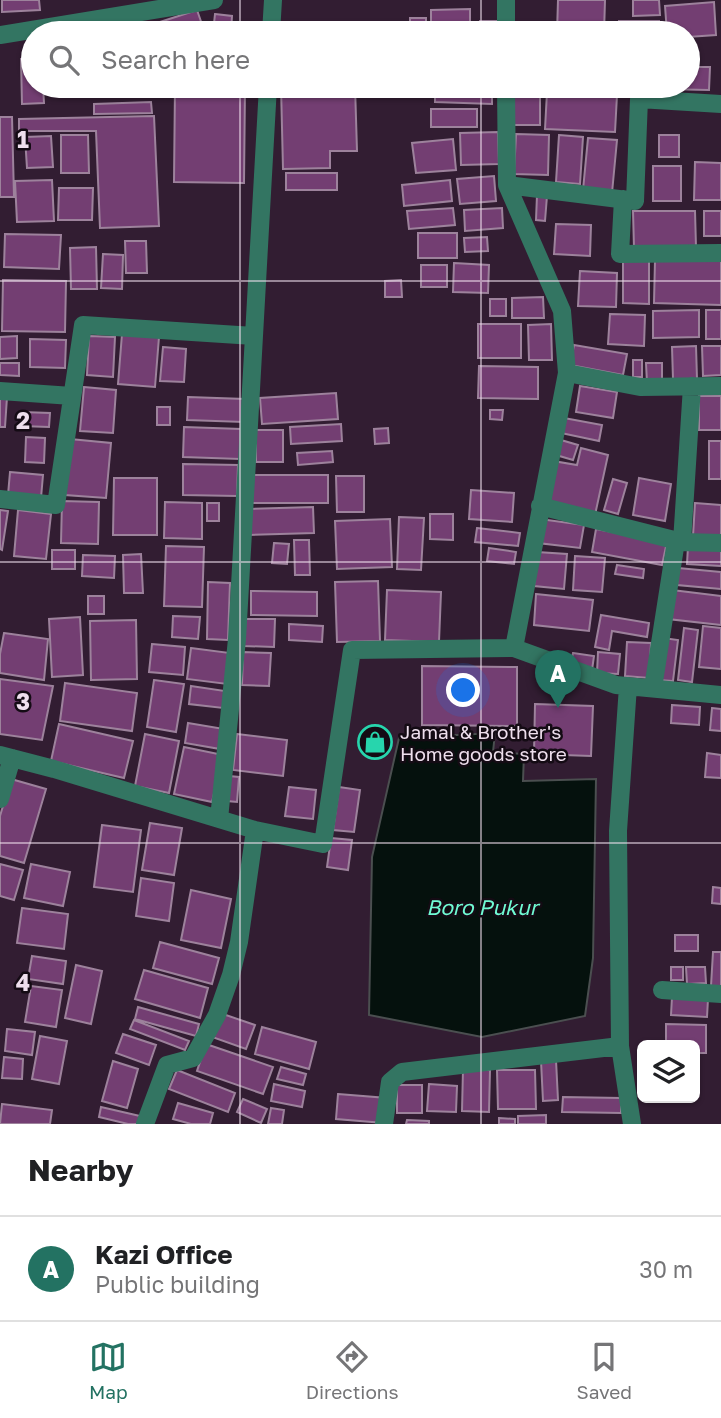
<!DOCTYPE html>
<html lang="en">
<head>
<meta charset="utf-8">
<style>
  :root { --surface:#fff; --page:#f2f2f2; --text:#202124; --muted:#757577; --line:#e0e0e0; --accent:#237262 }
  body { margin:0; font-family:"Golos Text",sans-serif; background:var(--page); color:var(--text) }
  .controls { position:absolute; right:21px; bottom:21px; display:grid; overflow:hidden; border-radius:10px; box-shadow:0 2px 5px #0004 }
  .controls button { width:63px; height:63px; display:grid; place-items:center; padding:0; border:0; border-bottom:2px solid var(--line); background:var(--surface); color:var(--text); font:35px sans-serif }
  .you { position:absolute; left:464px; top:691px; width:24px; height:24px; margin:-18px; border:5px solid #fff; border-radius:50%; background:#1a73e8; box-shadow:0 0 0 10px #1a73e833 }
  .badge { display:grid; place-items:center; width:46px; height:46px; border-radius:50%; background:var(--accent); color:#fff; font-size:23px; font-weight:700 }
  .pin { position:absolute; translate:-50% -58px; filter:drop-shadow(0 2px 4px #0008) }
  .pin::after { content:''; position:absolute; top:37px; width:24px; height:21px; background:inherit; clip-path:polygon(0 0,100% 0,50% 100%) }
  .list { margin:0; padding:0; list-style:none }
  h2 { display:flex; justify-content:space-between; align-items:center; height:91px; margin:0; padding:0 28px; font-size:30px }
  h2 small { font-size:23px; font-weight:400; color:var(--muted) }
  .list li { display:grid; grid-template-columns:46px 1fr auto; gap:21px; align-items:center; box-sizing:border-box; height:105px; padding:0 28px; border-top:2px solid var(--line) }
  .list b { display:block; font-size:26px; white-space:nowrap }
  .list p { margin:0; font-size:23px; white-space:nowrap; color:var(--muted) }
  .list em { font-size:23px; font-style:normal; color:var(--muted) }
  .icon { flex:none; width:38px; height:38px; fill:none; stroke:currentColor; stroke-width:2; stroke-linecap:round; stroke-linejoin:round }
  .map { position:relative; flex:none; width:721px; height:1124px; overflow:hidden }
  .search { position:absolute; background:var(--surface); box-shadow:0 2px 5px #0004; left:21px; right:21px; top:21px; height:77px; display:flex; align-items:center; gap:18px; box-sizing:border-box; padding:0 24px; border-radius:38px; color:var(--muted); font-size:26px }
  .sheet { height:196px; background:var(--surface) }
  nav { display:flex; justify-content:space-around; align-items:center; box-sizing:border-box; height:98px; border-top:2px solid var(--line); background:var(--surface); font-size:19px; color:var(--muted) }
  nav a { display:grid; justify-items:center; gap:4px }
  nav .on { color:var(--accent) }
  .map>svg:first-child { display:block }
</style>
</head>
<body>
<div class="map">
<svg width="721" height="1124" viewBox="0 0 721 1124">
  <rect width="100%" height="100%" fill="#321d32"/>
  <path fill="#05110d" stroke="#4b4f50" stroke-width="2" d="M495,733L493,752L524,754L523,781L596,779L593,958L585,1016L482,1037L369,1015L372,857L399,738Z"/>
  <path fill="#733e72" stroke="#9d829c" stroke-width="2" d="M2,0H39L40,10L2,12Z
    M558,0H605L604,33H557Z
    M633,0H659L660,15L633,16Z
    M714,2L716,35L688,37V33H667L665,6Z
    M470,9V33H431V10Z
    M197,10L205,33H160L157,23Z
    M215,14L232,16L231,33H213Z
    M410,18H426V33H410Z
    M480,21H496V33H480Z
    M619,21H659V33H619Z
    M33,58V86H43L44,103L22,104L21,59Z
    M688,67H710L709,90L564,87L688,86Z
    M175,86H245L244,183L174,182Z
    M281,86H355L357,151H330V168L283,169Z
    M435,86H492V104L435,102Z
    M514,91H540V125H514Z
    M547,92L617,95L615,132L545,129Z
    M151,102L152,113L94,114V104Z
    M431,109H477V127H431Z
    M154,116L159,226L100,228L96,131H19V119Z
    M0,117H12L14,197H0Z
    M498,132L499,164L461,165L460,133Z
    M516,134L549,135L548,175L514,174Z
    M61,135H88L89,173H61Z
    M559,135L583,137L580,184L556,182Z
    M659,135H679V157H659Z
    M51,136L53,167L27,168L25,137Z
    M588,138L617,140L612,193L583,190Z
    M453,139L456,170L416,173L412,143Z
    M695,162L721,163V200H694Z
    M653,166H681V201H653Z
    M286,173H337V190H286Z
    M494,176L496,201L460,204L457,179Z
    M52,180L54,221L17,222L15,181Z
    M450,180L452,201L404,206L402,185Z
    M59,188H93L92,220H58Z
    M537,195L547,196L545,221L536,220Z
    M453,208L455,225L409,229L407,211Z
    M502,208L503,228L465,231L464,210Z
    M633,211H695L696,247L634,248Z
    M704,211H721V236H704Z
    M556,224L591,225L590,256L554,254Z
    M418,233H457V258H418Z
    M5,234L61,235L59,269L4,267Z
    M487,237L488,251L465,252L464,238Z
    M125,241H146L147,273H126Z
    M96,247L97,289H71L70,248Z
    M103,254L123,255L122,289L101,288Z
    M623,260H649V304L623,303Z
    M655,260L721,261V305L654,303Z
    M454,263L489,265L488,293L453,292Z
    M421,265H447V287H421Z
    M580,271L617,273L616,307L578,306Z
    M3,280L66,281L65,332L2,331Z
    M401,280L402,297H385V281Z
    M543,297L544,318H512V298Z
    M490,299H506V316H490Z
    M699,310V337L653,338V311Z
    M706,310H721V339H706Z
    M610,314L645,315L644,346L608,344Z
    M478,324H521V358H478Z
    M551,324L552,360H529L528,325Z
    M122,334L159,337L155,387L118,384Z
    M17,336V358L0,359V337Z
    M89,336L115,337L113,377L87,375Z
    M30,339L66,340L65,368L30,367Z
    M574,345L627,354L623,375L570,365Z
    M696,346L697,379H673L672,347Z
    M702,346H721V375L703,376Z
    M163,347L186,349L184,382L160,381Z
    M633,360H642V377H633Z
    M0,363H19V376L0,375Z
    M646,363H662V382L647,383Z
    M479,366L538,367V399L478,398Z
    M580,386L617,392L613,418L576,412Z
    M84,387L116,390L113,433L80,431Z
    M336,393L338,419L262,424L260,398Z
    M0,396L7,397L5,427H0Z
    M699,396H721V430H699Z
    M188,397L245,399L244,422L187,420Z
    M157,407H170V425H157Z
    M490,410H503L502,420L490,419Z
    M22,412L50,413L49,427L21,426Z
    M564,418L602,425L599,441L561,433Z
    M341,424L342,441L291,444L290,427Z
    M184,427L241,429L240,459L183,457Z
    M388,428L389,443L375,444L374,429Z
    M256,430H283V462H256Z
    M26,437L45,438L44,463L25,462Z
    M70,439L111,443L106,498L65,495Z
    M561,440L578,445L573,460L556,455Z
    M709,441H721V479H709Z
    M581,448L608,455L595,515L544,504L553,461L577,465Z
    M332,451L333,462L298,465L297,453Z
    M183,464L238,465L237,496L183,495Z
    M10,472L43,475L41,498L8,495Z
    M251,475H328V503H250Z
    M336,476H364V512H337Z
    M114,478H157V535H113Z
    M639,478L671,484L665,521L633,515Z
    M613,479L627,483L618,514L604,510Z
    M471,490L514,493L512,522L469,519Z
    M62,501L99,502L98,544L61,543Z
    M165,502L202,503V539L164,538Z
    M207,503H219V521H207Z
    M695,503L721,505V537L693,536Z
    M313,507L314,533L249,535L248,509Z
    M0,510L8,511L2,550L0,549Z
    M18,510L51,514L46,559L14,556Z
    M430,514H453V540L430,539Z
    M399,517L424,518L421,570L397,569Z
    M390,519L392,567L337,569L335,521Z
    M540,519L584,525L580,548L538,543Z
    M477,528L520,533L518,546L475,542Z
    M596,529L667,542L662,565L592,552Z
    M294,540H309L310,575H295Z
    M274,543L289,544L287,564L272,563Z
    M166,546L204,547L202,607L164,606Z
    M688,546L721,549V566L687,564Z
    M489,548L516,552L514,564L487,561Z
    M52,550H75V569H52Z
    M537,552L567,554L564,589L534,586Z
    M141,554L143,593H124L123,555Z
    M83,555L115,556L114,578L82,576Z
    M575,556L605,558L602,592L573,590Z
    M617,565L644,569L643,578L615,574Z
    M678,568L721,572V589L677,585Z
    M378,581L380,641L337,642L335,582Z
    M208,582L230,583L228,640L207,639Z
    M387,590L441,592L439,642L385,640Z
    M672,590L721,596V625L668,619Z
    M251,591L317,592V616L251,615Z
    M536,594L593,600L589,631L534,625Z
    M88,596H104V614H88Z
    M601,615L649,623L647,637L612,631L609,650L595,647Z
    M173,616L200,617L198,639L172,637Z
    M80,617L83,675L52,677L49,619Z
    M244,619H275L274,647L243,646Z
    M136,620L137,679L91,680L90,621Z
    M289,624L323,626L322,642L289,640Z
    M703,626L721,628V669L699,667Z
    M684,628L698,630L692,682L678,680Z
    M4,633L48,639L44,680L0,673V654Z
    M663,638L678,640L673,681L658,680Z
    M627,642L651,643L649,678L625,676Z
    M152,644L185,647L183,675L149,672Z
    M191,648L230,653L227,684L187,679Z
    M243,652L271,653L269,686L242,685Z
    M598,652L620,654L618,674L597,673Z
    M573,653L594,656L592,670L570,667Z
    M422,666L517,667V726L422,725Z
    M0,679L53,686L42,740L0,734Z
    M154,680L184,684L176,732L147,727Z
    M65,683L137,693L132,731L60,721Z
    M191,686L225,691L223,708L189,704Z
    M535,704L593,706L591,756L534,754Z
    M672,705L700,707L699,725L671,723Z
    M712,708L721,709V731L710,730Z
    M188,723L224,729L220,749L185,743Z
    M59,724L133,741L124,778L51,761Z
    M145,734L179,741L169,793L135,786Z
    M237,734L287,740L283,776L233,770Z
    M184,747L223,755L212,802L174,794Z
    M707,753L721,755V778L705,777Z
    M229,776L239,777L237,802L227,801Z
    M11,779L46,789L24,863L0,856V816Z
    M289,787L316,790L313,819L285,816Z
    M339,787L360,790L354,832L333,830Z
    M150,823L182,828L174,875L142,870Z
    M102,825L141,830L133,892L94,887Z
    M331,838L352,840L348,870L327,867Z
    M0,864L23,870L14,900L0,896Z
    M31,864L70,872L63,906L24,898Z
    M141,878L174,883L169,921L136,916Z
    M713,887L721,888V904L712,903Z
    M191,890L231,899L221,948L181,940Z
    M22,908L68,914L64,949L17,943Z
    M675,935H698V951H675Z
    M160,942L219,958L212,984L153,968Z
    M713,952H721V986H711Z
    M32,956L66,961L63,984L28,979Z
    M76,965L102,971L91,1024L65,1018Z
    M671,967H683V980H671Z
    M686,967H705L706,983L687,984Z
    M144,970L208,988L200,1018L135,999Z
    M31,986L62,990L56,1027L25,1022Z
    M672,997L708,999L707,1017L671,1015Z
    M138,1007L199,1024L196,1036L135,1019Z
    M220,1013L255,1025L246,1049L212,1037Z
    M134,1020L189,1041L185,1050L130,1029Z
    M666,1024L706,1025V1053H695V1045H666Z
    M262,1027L316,1042L309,1069L255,1054Z
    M7,1029L35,1032L32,1055L5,1051Z
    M123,1034L156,1045L149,1065L116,1053Z
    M40,1036L67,1041L59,1084L32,1079Z
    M206,1044L273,1067L263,1094L197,1071Z
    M4,1057L23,1059L22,1079L2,1078Z
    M556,1060L558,1100L543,1101L541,1061Z
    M113,1061L138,1069L127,1108L102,1101Z
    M281,1067L306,1074L303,1085L277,1079Z
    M463,1069L490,1070L489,1112L462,1111Z
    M177,1070L235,1093L228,1112L169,1089Z
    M497,1070H535L536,1109H498Z
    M274,1084L305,1091L302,1107L271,1101Z
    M429,1084L457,1086L456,1112L427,1111Z
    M397,1085H422V1113H397Z
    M338,1094L387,1098L384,1123L336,1119Z
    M563,1097L621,1098V1113L562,1112Z
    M243,1099L267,1109L261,1123L237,1112Z
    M178,1103L213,1113L210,1124H191L173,1119Z
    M2,1104L52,1110L50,1124H0Z
    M101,1107L140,1116L138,1124H128L99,1117Z
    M271,1108L284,1110L282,1124H268Z
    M546,1115V1124H518V1116Z
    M499,1118L515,1119V1124H499Z
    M407,1120L429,1121V1124H406Z"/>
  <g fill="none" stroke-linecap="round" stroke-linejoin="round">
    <path stroke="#337562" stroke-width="18" d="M506,0V33
      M271,33L273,0
      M0,35L214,0
      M506,86L507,185L562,311L567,373L514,648L616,685L721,695
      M507,185L635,201L639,99L721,104
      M623,199L620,254L721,253
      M567,373L640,387L721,386
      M0,391L72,396
      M0,499L56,505L83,325L254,336
      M540,506L682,542L721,543
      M682,542L692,386
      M653,688L676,541
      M0,755L54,769L255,830L323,844L352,650L514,648
      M0,799L12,758
      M219,819L237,639L268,86
      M662,990L721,994
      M620,1046L632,1124
      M145,1124L167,1065L193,1058L217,1015L231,975L239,942L255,830
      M384,1124L390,1082L402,1072L620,1046L618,831L628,686"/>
  </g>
  <path fill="none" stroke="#eedfed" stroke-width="2" stroke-opacity="0.55" d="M240,0V33M481,0V33M240,86V1124M481,86V1124M0,281H721M0,562H721M0,843H721"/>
  <defs>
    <g id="shop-ring" transform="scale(1.75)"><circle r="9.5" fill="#140b14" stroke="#27d5ad" stroke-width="1.5"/><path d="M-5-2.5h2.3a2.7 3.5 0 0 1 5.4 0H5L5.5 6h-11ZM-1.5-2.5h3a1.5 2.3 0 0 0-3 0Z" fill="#27d5ad"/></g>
  </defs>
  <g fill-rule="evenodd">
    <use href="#shop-ring" x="375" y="742"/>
  </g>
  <g text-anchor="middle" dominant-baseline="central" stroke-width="5" stroke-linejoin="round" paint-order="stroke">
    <g font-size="19" fill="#eedfed" stroke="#140b14" text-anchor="start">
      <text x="400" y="731">Jamal &amp; Brother's<tspan x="400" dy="22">Home goods store</tspan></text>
    </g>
    <g font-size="21" font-style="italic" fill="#70fbd4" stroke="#140b14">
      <text x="482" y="907">Boro Pukur</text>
    </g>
  </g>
  <g font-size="23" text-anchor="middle" font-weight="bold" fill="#eedfed" stroke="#140b14" stroke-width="5" stroke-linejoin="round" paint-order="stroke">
    <text x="23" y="148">1</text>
    <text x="23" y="429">2</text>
    <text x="23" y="710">3</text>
    <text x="23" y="991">4</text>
  </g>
</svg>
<div class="controls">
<button><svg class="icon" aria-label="layers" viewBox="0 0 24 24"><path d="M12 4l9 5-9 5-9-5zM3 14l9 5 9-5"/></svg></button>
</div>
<div class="you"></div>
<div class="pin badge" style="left:558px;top:708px">A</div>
<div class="search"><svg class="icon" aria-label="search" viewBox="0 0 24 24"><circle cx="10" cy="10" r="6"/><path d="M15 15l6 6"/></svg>Search here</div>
</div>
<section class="sheet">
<h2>Nearby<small></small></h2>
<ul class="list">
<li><span class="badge">A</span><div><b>Kazi Office</b><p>Public building</p></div><em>30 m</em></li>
</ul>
</section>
<nav>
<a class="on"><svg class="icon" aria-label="map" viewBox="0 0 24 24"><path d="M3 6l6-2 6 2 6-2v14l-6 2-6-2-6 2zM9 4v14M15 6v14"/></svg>Map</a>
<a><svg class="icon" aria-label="directions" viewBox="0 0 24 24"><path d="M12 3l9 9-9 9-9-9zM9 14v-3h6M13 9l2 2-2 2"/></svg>Directions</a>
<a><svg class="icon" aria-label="saved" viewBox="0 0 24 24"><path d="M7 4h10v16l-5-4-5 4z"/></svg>Saved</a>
</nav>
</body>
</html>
